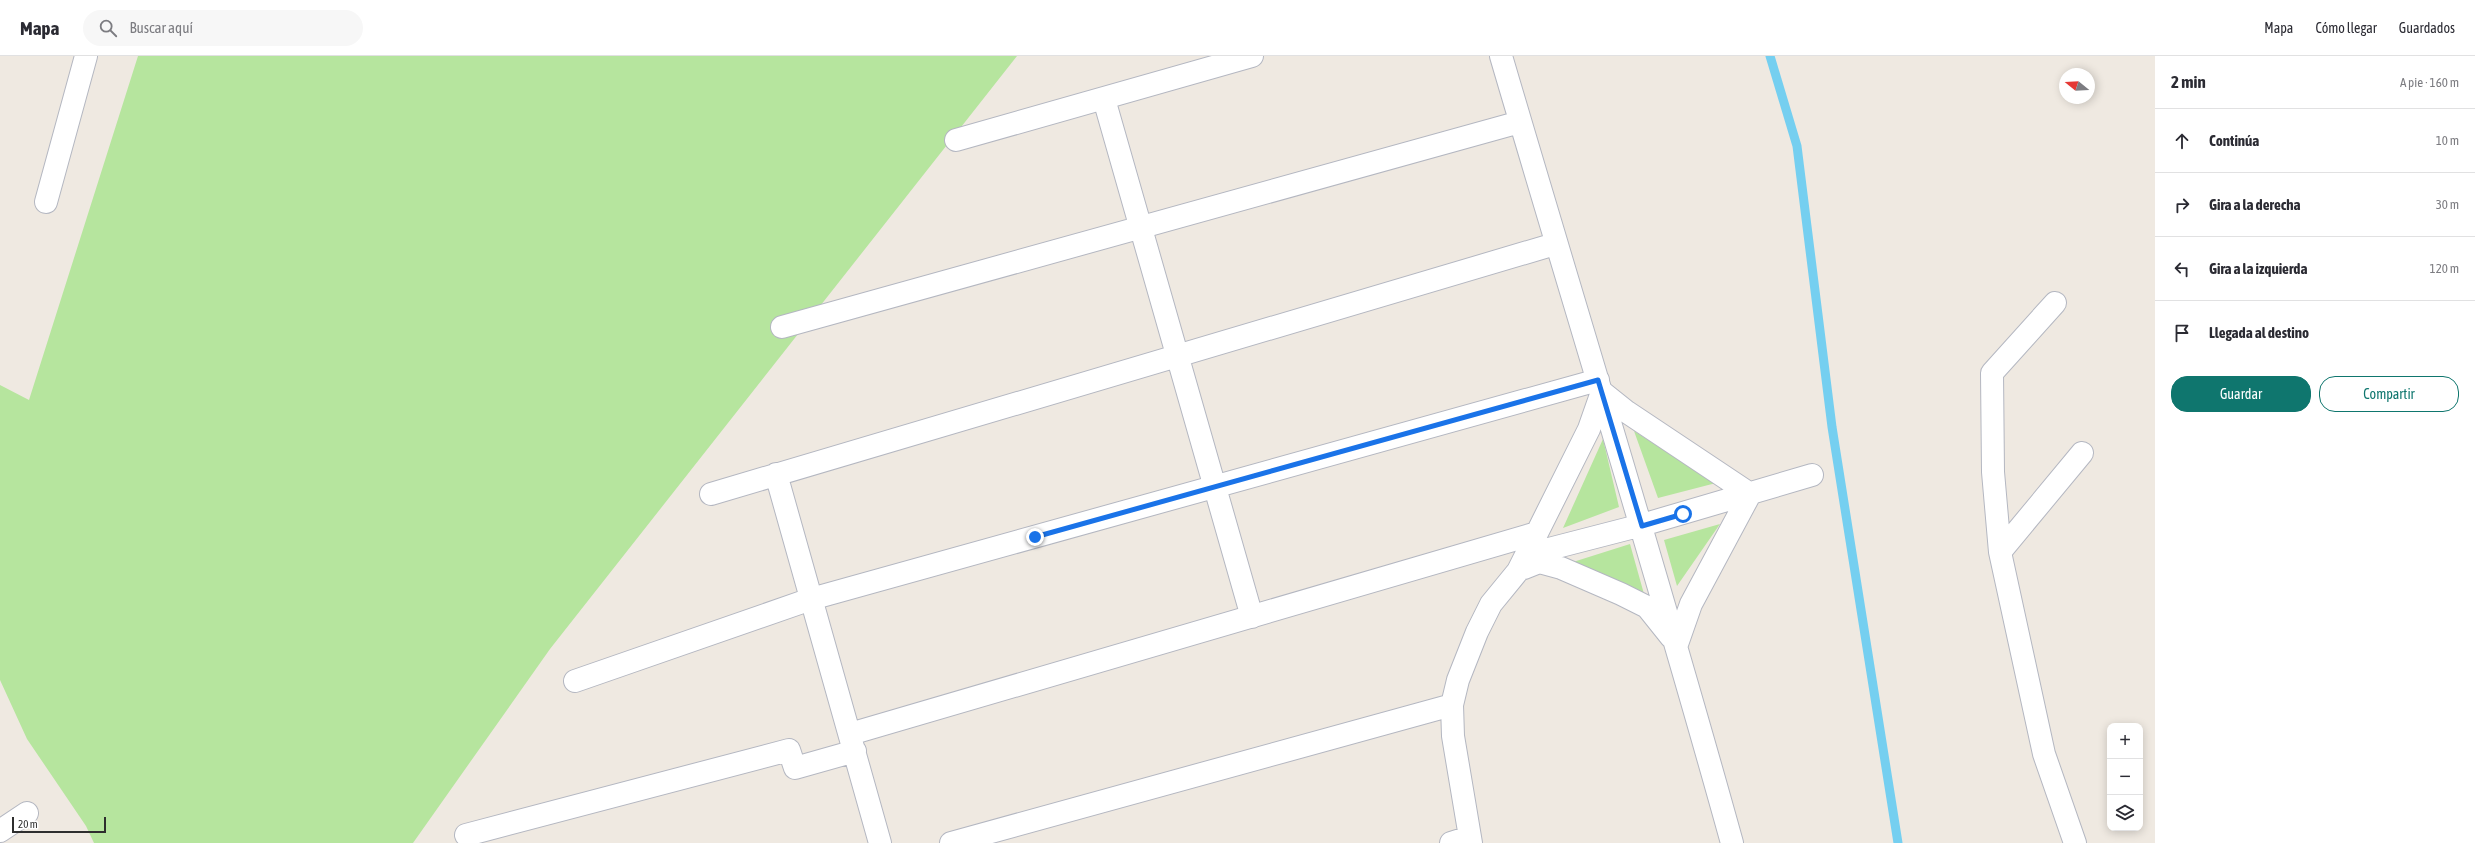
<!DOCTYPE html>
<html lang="es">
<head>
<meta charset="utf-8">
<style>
  :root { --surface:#fff; --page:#f7f7f7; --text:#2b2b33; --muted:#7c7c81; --line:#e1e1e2; --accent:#0f766e }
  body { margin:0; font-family:"Asap Condensed",sans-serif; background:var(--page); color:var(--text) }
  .controls { position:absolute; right:12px; bottom:12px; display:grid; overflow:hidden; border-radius:8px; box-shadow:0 2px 10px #0003 }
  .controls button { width:36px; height:36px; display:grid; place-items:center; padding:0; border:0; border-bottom:1px solid var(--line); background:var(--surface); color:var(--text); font:20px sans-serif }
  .compass { position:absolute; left:2059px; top:12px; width:36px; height:36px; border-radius:50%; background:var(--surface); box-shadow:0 2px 10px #0003; rotate:288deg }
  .scale { position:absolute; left:12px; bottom:10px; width:94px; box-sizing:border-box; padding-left:4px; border:2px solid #2e2e2e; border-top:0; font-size:11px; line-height:14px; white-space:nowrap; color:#2e2e2e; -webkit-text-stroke:3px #fff; paint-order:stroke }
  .stop { position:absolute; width:12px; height:12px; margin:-9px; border:3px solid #1a73e8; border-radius:50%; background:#fff }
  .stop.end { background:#1a73e8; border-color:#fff; box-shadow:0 1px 4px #0008 }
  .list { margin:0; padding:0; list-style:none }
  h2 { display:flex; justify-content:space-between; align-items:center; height:52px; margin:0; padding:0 16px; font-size:17px }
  h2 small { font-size:13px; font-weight:400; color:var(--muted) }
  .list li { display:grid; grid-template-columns:26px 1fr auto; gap:12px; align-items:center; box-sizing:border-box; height:64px; padding:0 16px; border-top:1px solid var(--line) }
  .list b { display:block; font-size:15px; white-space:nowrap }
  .list em { font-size:13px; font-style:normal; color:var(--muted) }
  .actions { display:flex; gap:8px; padding:12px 16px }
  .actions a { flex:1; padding:9px 0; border:1px solid var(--accent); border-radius:16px; text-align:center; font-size:14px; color:var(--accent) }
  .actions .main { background:var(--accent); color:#fff }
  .icon { flex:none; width:22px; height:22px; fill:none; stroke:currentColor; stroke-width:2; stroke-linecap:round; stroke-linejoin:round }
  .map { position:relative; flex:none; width:2155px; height:787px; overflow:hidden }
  header { display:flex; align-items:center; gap:24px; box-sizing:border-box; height:56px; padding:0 20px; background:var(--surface); border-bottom:1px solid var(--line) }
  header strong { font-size:19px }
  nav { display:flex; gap:22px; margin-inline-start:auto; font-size:14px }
  .search { width:280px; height:36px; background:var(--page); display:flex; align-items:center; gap:10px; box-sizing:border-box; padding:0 14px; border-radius:22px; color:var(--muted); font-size:15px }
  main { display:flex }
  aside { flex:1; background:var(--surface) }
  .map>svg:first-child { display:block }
</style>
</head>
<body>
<header>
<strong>Mapa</strong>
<div class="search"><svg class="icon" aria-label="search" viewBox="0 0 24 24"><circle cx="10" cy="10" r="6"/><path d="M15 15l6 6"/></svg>Buscar aquí</div>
<nav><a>Mapa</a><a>Cómo llegar</a><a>Guardados</a></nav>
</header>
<main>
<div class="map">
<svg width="2155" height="787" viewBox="0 0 2155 787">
  <rect width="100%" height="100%" fill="#efe9e1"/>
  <path fill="#b6e59e" d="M138,0H1017L550,593L413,787H94L86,770L27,683L0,624V329L29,344Z
    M1634,375L1716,427L1658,442Z
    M1603,383L1619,451L1563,472Z
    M1720,468L1677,530L1664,484Z
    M1630,488L1644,538L1573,506Z"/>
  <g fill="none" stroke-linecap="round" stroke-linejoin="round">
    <path stroke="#75cff0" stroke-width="9" d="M1770,0L1797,90L1832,371L1898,787"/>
    <g stroke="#b4b7c1" stroke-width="24">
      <path id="street" d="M1501,0C1578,262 1659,523 1732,787
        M1104,43L1252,561
        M956,84L1252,0
        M46,146L86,0
        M782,271L1520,66
        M776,418L880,787
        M711,438L1555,188
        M2000,496L1993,416L1992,317L2055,247
        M1524,512L1539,506L1561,512L1621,538L1647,551L1671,581
        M1520,513L1549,493L1642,469L1812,419
        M1677,588L1691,548L1750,438
        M575,625L811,543L1598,324
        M850,678L1537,477
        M0,775L27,757
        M466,779L789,694L795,712L855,695
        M951,787L1452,649
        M1451,787L1470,781
        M1471,787L1453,680L1452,649L1458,624L1477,576L1491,548L1518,515L1589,373L1602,336L1627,356L1750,438
        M2075,787L2044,698L2000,496L2082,397"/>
    </g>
    <use href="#street" stroke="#fff" stroke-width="22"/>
  </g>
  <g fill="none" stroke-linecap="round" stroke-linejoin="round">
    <path stroke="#1a73e8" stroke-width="5" d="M1035,481L1598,324L1642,470L1683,458"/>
  </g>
</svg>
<div class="controls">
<button>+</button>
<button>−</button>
<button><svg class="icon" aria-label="layers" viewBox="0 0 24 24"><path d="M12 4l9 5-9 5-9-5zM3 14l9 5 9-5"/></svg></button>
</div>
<svg class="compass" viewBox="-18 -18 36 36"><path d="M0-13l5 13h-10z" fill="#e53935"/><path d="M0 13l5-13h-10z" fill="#7c7c81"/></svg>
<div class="scale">20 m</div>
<div class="stop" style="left:1683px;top:458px"></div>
<div class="stop end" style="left:1035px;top:481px"></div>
</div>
<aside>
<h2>2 min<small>A pie · 160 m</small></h2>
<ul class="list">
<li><svg class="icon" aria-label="ahead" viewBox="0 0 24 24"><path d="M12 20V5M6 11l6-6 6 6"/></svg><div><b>Continúa</b></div><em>10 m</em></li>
<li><svg class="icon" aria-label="right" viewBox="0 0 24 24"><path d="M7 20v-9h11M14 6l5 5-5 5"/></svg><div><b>Gira a la derecha</b></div><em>30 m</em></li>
<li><svg class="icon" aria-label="left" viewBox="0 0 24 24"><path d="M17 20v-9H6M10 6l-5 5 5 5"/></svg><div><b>Gira a la izquierda</b></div><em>120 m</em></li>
<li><svg class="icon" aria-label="arrive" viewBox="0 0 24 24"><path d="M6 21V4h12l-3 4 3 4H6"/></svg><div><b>Llegada al destino</b></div></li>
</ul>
<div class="actions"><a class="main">Guardar</a><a>Compartir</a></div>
</aside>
</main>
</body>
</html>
